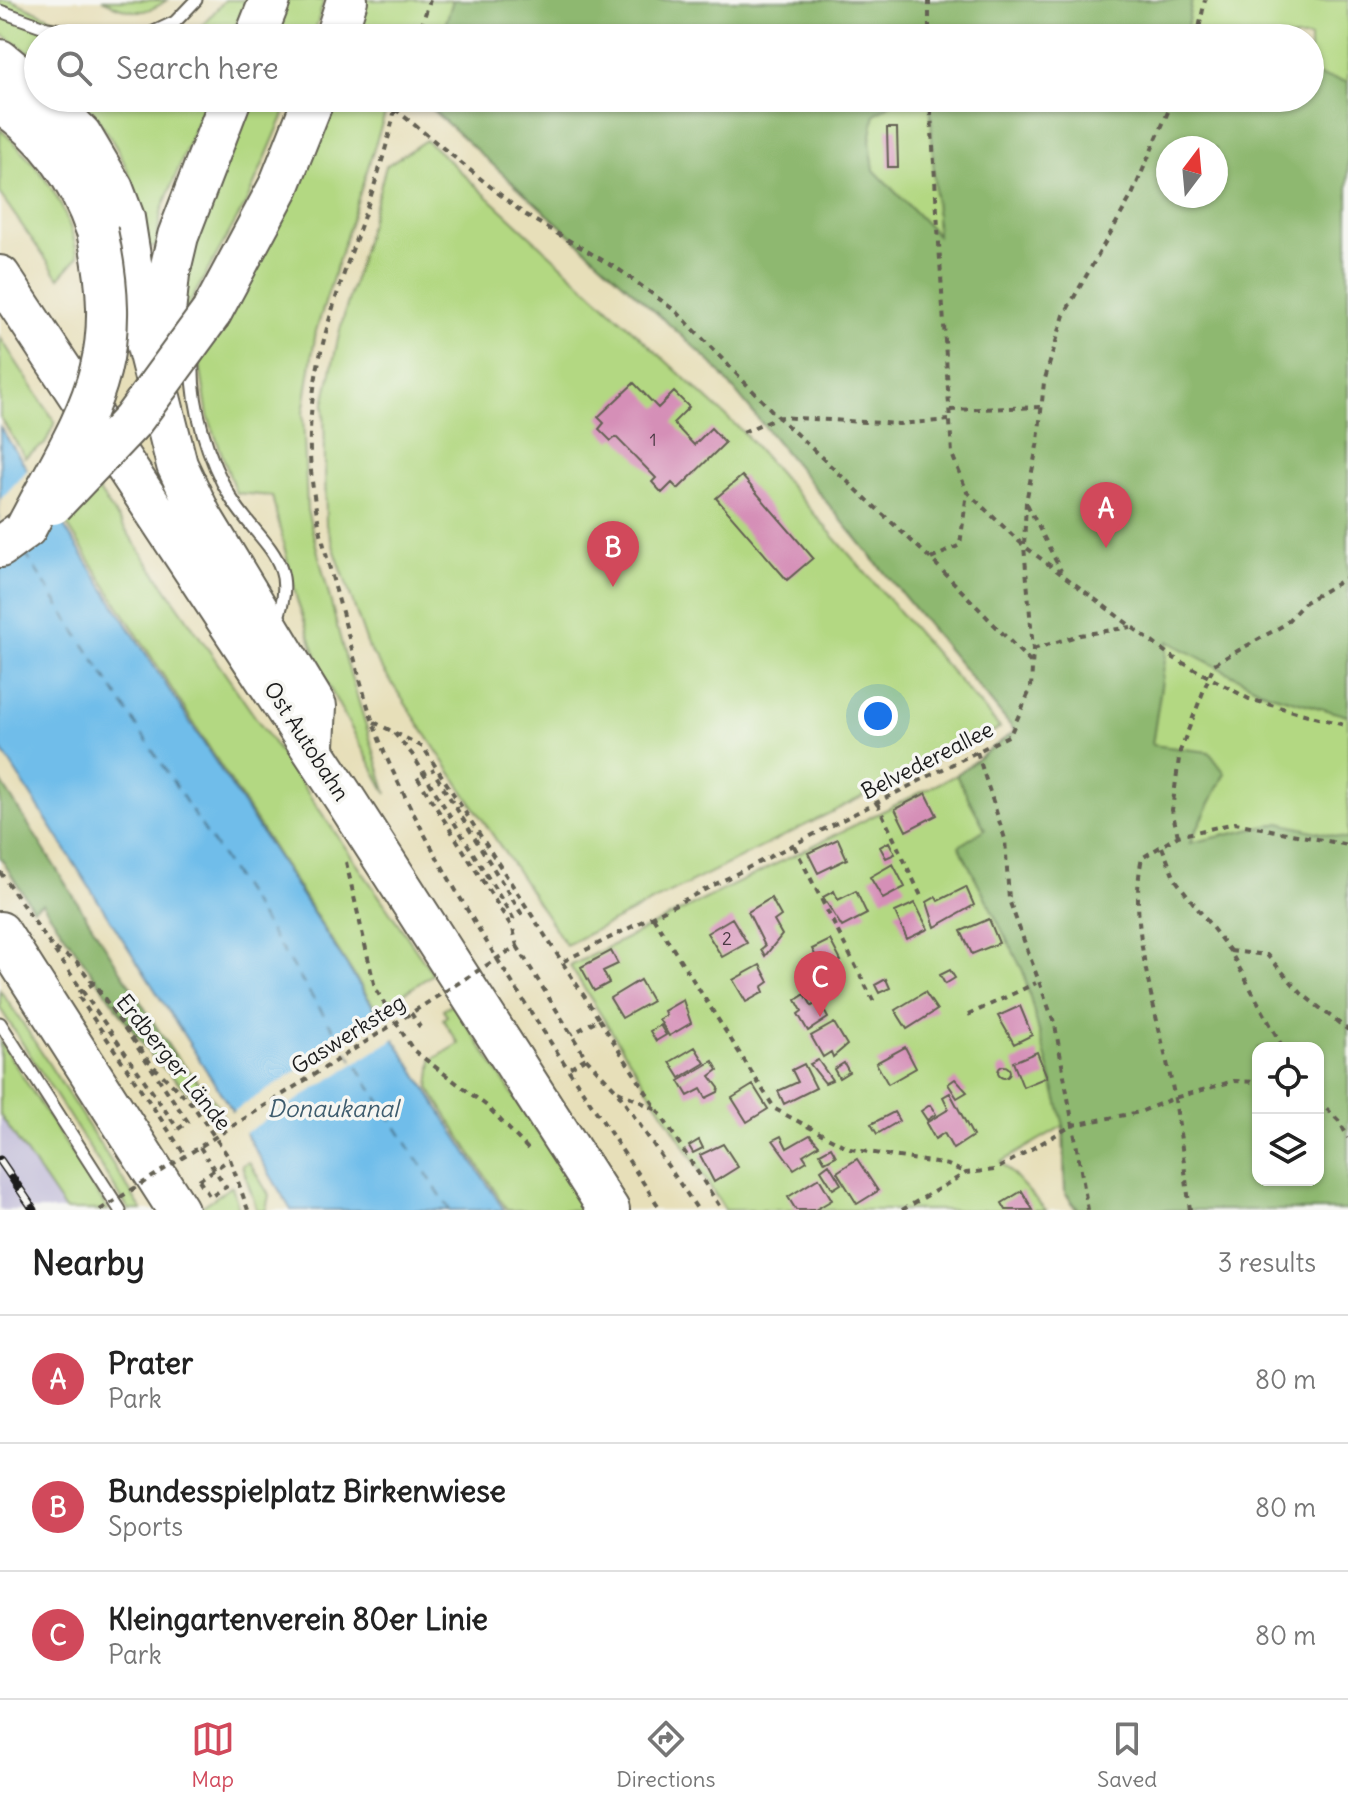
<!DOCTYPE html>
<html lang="en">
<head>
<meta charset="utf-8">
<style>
  :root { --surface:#fff; --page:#f2f2f2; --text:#222; --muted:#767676; --line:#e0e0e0; --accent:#d1495b }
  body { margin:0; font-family:Delius,sans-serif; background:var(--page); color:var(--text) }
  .controls { position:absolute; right:24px; bottom:24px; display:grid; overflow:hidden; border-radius:16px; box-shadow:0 2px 6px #0004 }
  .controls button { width:72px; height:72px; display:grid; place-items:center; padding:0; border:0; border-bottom:2px solid var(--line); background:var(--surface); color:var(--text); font:40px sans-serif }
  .compass { position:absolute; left:1156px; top:136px; width:72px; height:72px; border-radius:50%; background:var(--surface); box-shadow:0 2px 6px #0004; rotate:16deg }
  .you { position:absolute; left:878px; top:716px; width:28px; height:28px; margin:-20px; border:6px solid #fff; border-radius:50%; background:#1a73e8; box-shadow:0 0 0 12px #1a73e833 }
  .badge { display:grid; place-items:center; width:52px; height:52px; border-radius:50%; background:var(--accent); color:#fff; font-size:26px; font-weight:700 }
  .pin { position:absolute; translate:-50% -66px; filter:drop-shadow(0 2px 4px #0008) }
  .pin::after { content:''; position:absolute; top:42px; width:28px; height:24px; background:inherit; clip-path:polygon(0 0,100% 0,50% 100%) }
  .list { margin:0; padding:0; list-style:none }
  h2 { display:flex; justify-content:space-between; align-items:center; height:104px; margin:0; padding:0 32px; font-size:34px }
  h2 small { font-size:26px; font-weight:400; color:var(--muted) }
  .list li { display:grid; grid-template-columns:52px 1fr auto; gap:24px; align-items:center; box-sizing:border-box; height:128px; padding:0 32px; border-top:2px solid var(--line) }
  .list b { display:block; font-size:30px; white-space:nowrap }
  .list p { margin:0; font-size:26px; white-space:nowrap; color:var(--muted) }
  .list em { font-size:26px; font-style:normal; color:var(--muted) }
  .icon { flex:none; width:44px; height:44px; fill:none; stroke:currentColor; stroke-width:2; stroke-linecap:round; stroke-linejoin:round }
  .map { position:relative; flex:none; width:1348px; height:1210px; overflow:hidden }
  .search { position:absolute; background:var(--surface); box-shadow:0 2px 6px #0004; left:24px; right:24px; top:24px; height:88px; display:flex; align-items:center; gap:20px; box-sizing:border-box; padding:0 28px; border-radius:44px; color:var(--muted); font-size:30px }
  .sheet { height:488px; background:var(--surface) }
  nav { display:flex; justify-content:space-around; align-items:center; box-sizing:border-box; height:112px; border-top:2px solid var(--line); background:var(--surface); font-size:22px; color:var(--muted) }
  nav a { display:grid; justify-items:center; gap:4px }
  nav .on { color:var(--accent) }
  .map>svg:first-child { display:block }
</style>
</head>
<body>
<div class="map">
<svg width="1348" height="1210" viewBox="0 0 1348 1210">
  <rect width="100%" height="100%" fill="#f6f6f2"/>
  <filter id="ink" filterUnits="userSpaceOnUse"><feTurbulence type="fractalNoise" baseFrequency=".0125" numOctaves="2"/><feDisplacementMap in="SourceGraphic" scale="16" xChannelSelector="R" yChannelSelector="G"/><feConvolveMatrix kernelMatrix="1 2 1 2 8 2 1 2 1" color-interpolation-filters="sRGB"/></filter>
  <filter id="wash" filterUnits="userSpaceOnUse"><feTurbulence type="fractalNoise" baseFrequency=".006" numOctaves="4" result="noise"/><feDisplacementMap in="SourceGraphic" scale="32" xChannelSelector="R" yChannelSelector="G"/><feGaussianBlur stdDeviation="1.8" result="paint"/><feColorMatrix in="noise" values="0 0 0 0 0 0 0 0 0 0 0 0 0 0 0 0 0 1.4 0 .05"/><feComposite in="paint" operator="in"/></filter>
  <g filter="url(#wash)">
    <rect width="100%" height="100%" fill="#e7dfb9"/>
    <path fill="#c5c0da" d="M0,1115L65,1210H0Z"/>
    <path fill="#b3d882" stroke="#687a4f" stroke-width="2" fill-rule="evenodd" d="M0,0H11L70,26L75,35L38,38V49L29,52L0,33Z
      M102,0H167C143,18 128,12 102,0Z
      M225,0H246L231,38H191Z
      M281,0H324L313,38H266Z
      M364,0H1348V1210H1076L1065,1192L1063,1126L1001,1162L1046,1210H725L570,966L956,775L1015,731L713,364L427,105L425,98H1310V38H352ZM1168,148H1216V196H1168ZM1258,1048H1318V1180H1258Z
      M79,98H207L161,212L156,247H148C140,188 120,141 79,98Z
      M242,98H291L247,201L174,331L177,295Z
      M332,98H390L316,331L303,413L307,510L345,657L387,794L323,676L297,600L272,496L236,493L208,416L199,359Z
      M0,129C40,165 68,203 78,257L59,278L0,194Z
      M426,140L743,432L1000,728L566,945L369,649L326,525L324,404L340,330L386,166Z
      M0,337L55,422L45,444L25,457L0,417Z
      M98,490L433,974L377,1011L66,523Z
      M0,990L20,1019L142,1210H129L0,1008Z
      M453,1004L589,1210H507L429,1088L432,1060L459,1044L443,1019L447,1016L443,1009Z
      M0,1041L108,1210H65L0,1115Z
      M171,1050L215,1102L224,1118L214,1124L198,1101L152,1057L166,1063L173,1061Z
      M249,1162L269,1195L266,1210H257L242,1165Z
      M232,1186L239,1210H197Z"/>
    <path fill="#8eb870" stroke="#556a46" stroke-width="2" fill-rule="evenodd" d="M453,0H1192L1185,38H441Z
      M1310,74L1348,82V716L1267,693L1168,641L1152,745L1209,752L1225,773L1190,843L1280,823L1348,839V1210H1079L1065,1192L1064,1126L1023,971L959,846L985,829L956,775L1015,731L713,364L427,105L428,98H900L875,114L870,141L874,170L937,235L930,98H1310ZM1216,148V196H1168V148ZM1318,1048V1180H1258V1048Z
      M0,780L171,1050L174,1061L166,1063L152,1057L42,903L33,909L0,857Z"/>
    <path fill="#70bdea" stroke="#466c83" stroke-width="2" d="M0,427L504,1210H291L231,1109L0,747Z"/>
    <path fill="#e7dfb9" d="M30,467L60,513L0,561V500Z
      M383,1016L397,1037L242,1135L229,1114Z"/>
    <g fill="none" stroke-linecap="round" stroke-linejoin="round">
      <path stroke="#3e5c6e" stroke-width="2" stroke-dasharray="10 8" stroke-linecap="butt" d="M25,553L450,1210"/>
    </g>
    <g id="blocks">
      <path fill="#d58fb7" d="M887,128H897L898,167H888Z
        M634,383L658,408L674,392L689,407L673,423L694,445L711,428L725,443L678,489L672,483L662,493L652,482L656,478L616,437L611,441L599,429L604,423L598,417Z
        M742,476L813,558L787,580L716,498Z
        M926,793L937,815L906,831L895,809Z
        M838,839L847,859L818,873L808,853Z
        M889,842L895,854L886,858L880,847Z
        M893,864L905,887L883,899L870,877Z
        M966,887L974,905L935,927L927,902L936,897L938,901Z
        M834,891L838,900L856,891L867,914L842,927L823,897Z
        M771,898L781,916L774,921L782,935L765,956L761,949L765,946L748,912Z
        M915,903L928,929L907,939L895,912Z
        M732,918L747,943L722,957L707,933Z
        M989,919L999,943L972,954L961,931Z
        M830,940L841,961L823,970L812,949Z
        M611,951L618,964L603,971L609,983L594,991L581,967Z
        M760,965L769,982L762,987L764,992L746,1002L733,980Z
        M950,970L955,978L945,984L940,975Z
        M886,979L890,988L879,993L875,985Z
        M640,980L652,1001L622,1018L610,998Z
        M925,992L937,1010L907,1029L895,1010Z
        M805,994L812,1006L819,1001L828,1018L808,1031L798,1014L802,1011L796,1000Z
        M683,1000L691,1023L669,1036L659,1019L666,1015L664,1011Z
        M1020,1006L1032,1035L1014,1044L998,1016Z
        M834,1023L847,1045L833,1057L831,1052L823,1057L811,1036Z
        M660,1025L666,1035L656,1041L650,1031Z
        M695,1047L705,1063L680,1078L670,1062Z
        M905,1047L916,1068L888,1084L876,1063Z
        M1037,1052L1047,1077L1023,1087L1013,1062Z
        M818,1060L832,1080L825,1083L810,1064Z
        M713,1061L718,1070L710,1076L719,1088L718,1092L706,1098L701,1089L688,1096L679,1081Z
        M844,1063L849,1072L839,1078L834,1069Z
        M804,1064L816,1088L784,1104L778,1091L798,1082L792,1070Z
        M998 1072a6 6 0 1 1 12 0a6 6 0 1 1-12 0Z
        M955,1079L967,1092L957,1098L948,1084Z
        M753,1085L768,1109L747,1122L732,1098Z
        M950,1093L973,1136L953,1149L944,1133L935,1139L926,1123L949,1109L943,1097Z
        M930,1105L936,1114L927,1120L921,1111Z
        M894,1112L899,1121L877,1134L871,1124Z
        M810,1135L819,1145L803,1155L807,1161L794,1169L773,1140L781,1136L787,1148Z
        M699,1140L703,1148L693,1153L689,1146Z
        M723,1144L738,1167L714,1182L700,1155Z
        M831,1147L836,1156L825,1162L820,1153Z
        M857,1159L878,1191L857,1204L837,1172Z
        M829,1164L841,1184L833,1189L821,1170Z
        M819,1178L832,1200L815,1210H796L788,1197Z
        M1022,1191L1033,1210H1006L1002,1203Z"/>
    </g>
  </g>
  <g filter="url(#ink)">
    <use href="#blocks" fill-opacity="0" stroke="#636053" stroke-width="2"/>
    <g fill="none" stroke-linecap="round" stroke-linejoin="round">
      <g stroke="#636053" stroke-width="15">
        <path id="service" d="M0,11L47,28L112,38
          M141,38L175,22L196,0
          M193,361C191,405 208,460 231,498C258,543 302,560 276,622
          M0,1023L120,1210"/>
      </g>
      <g stroke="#636053" stroke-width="44">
        <path id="motorway" d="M255,38L270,0
          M335,38L347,0
          M0,60L38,91
          M45,98L81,135L113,189L124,218L139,314L177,465L201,516L316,706L314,745
          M0,102C48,135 78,176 97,231
          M0,276L345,799L609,1210
          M211,313L279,186L314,98
          M160,362L169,274L178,236L231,98
          M0,547L26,528
          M0,932L178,1210"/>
      </g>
      <path stroke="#636053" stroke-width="4" stroke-dasharray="6 6" stroke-linecap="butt" d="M929,0V38
        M417,38L430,0
        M1197,38L1205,0
        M397,98C377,212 313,316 310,433C308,495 325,552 342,612C356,662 367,715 389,763C460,917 569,1067 661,1210
        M930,98L952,454L967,492L1024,546L1172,657L1249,699L1348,726
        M395,109L524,214L621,271L677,312L778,417L931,559L1033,665
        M950,410L1041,407
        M743,432L778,417L899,424L949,420
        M1027,504L1061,571
        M931,559L960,545L967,492
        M1033,649L1080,635L1131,627
        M374,722L423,747L599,1019L572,1034
        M394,733L412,754L513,918L521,913L432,769
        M977,752L1005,839L1009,900L1055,1025L1088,1210
        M877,803L921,896
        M1178,836L1172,810L1180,751L1214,664L1284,625L1305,602L1348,577
        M794,846L875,1004
        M1162,847L1175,879L1230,951L1283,1048
        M346,862L375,988L413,1050L487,1106L529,1150
        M0,872L178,1129
        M653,917L775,1109L850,1149L948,1165L966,1173
        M517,946L586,1058L569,1068
        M55,949L77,962L152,1065L192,1104L230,1159L248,1210
        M1230,951L1267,955L1302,994L1348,1030
        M564,961L1010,735L1031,688L1033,649L1024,546L1026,502L1038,441L1044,382L1064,315L1132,195L1174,98
        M411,1013L420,1027
        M968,1015L1036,983
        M599,1019L722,1210
        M586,1058L616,1090L698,1210
        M618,1091L657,1110
        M1318,1100L1340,1122L1348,1138
        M200,1147L206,1157
        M199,1180L230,1159
        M902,1210L966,1173L995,1170L1073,1125L1140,1112L1174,1098L1234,1081L1258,1082
        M1190,1210C1185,1173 1181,1136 1175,1100C1162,1029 1126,928 1142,858L1178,836L1235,823L1348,845"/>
      <use href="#service" stroke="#fff" stroke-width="11"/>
      <use href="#motorway" stroke="#fff" stroke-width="40"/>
      <g stroke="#1c1c1c" stroke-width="9">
        <path id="rail" d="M0,1160L34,1210"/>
      </g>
      <use href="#rail" stroke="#f6f6f2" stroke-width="6" stroke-dasharray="18" stroke-linecap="butt"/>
      <g stroke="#636053" stroke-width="44" stroke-linecap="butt">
        <path id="motorway-bridge" d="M53,504L132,421L211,313
          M26,528C86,413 127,368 97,231"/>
      </g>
      <path stroke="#636053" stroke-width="4" stroke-dasharray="6 6" stroke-linecap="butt" d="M178,1129L188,1122L94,983L77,994L185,1155
        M199,1180L210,1197L226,1187L206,1157
        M100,1210L517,946L513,929L417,777L432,769"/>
      <use href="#motorway-bridge" stroke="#fff" stroke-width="40"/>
    </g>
  </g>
  <g text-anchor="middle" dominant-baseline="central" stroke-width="7" stroke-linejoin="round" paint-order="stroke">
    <g font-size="18" fill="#4a3943">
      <text x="653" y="439">1</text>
      <text x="727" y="938">2</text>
    </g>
    <g font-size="22" fill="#1c1c1c" stroke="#f6f6f2">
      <text transform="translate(307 741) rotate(57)">Ost Autobahn</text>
      <text transform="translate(927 760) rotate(-27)">Belvedereallee</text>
      <text transform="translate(348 1034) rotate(-32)">Gaswerksteg</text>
      <text transform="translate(174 1062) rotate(51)">Erdberger Lände</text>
    </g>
    <g font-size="24" font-style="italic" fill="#3e5c6e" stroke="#f6f6f2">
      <text x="333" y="1108">Donaukanal</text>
    </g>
  </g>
</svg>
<div class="controls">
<button><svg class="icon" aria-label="locate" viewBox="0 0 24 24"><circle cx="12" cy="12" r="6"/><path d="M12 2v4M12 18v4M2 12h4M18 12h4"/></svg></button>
<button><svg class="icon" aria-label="layers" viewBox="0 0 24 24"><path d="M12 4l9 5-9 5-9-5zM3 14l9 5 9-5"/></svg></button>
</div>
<svg class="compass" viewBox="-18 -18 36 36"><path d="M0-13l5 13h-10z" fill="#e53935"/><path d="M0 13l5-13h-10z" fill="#767676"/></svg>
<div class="you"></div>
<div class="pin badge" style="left:1106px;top:548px">A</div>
<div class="pin badge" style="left:613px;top:587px">B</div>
<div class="pin badge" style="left:820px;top:1017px">C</div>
<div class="search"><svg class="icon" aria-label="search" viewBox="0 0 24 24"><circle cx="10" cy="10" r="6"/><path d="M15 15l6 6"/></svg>Search here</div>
</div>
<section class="sheet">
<h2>Nearby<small>3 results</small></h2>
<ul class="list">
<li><span class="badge">A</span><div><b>Prater</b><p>Park</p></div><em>80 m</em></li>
<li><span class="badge">B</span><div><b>Bundesspielplatz Birkenwiese</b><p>Sports</p></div><em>80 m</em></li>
<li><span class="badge">C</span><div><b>Kleingartenverein 80er Linie</b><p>Park</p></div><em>80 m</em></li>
</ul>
</section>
<nav>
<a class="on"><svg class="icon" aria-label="map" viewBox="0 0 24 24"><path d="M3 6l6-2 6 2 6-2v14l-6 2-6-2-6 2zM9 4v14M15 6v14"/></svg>Map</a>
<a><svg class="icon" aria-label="directions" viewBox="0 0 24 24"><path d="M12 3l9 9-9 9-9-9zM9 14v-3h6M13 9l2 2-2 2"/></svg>Directions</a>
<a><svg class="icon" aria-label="saved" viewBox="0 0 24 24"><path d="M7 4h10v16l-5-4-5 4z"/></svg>Saved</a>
</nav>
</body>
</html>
